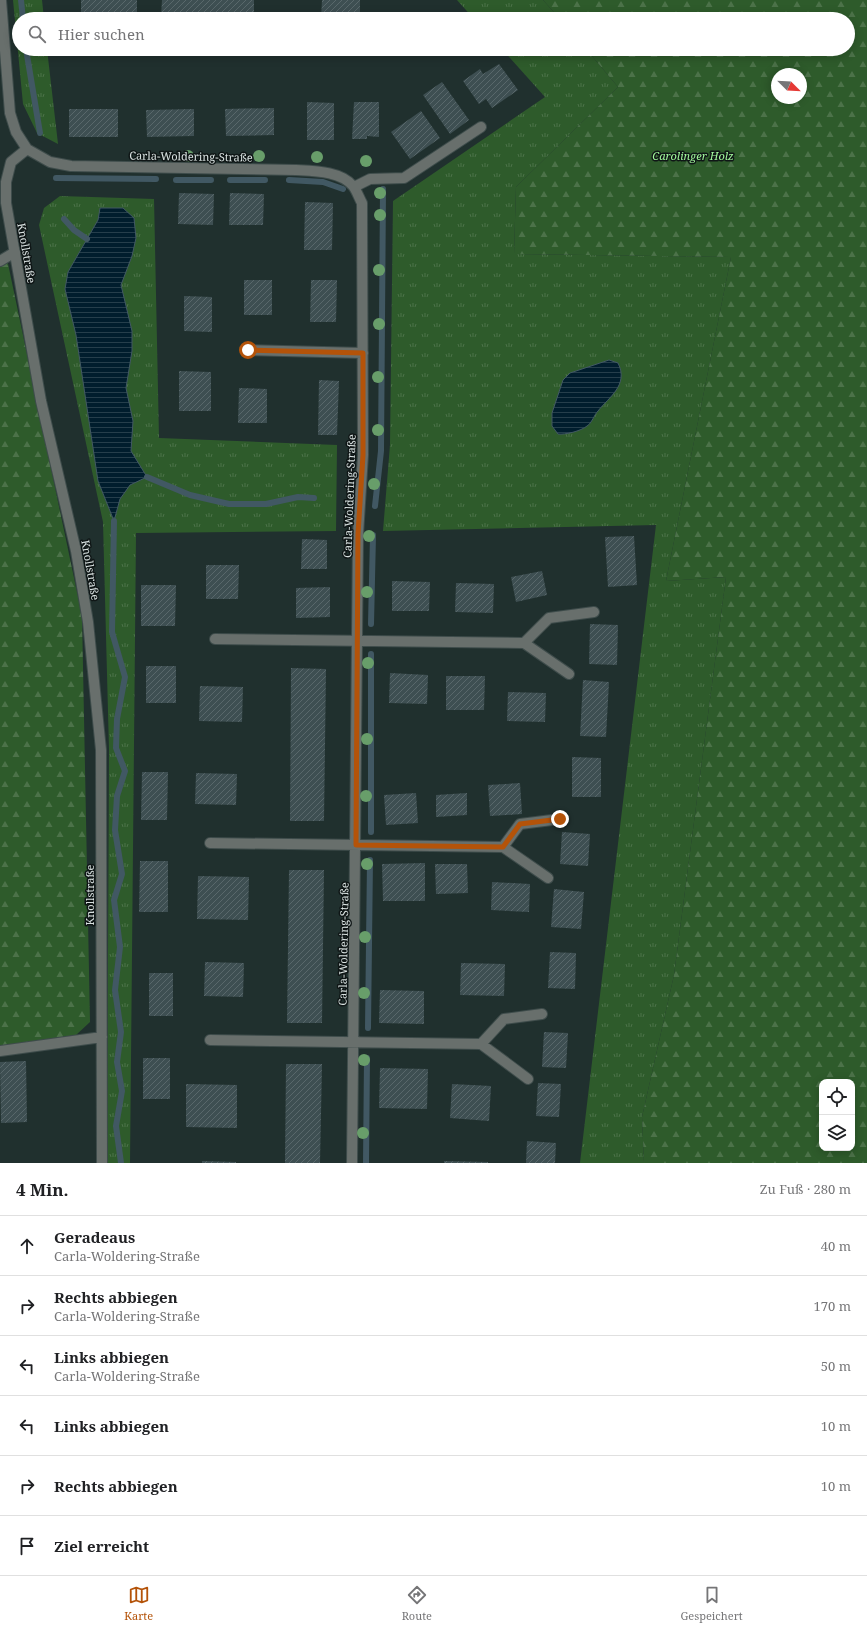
<!DOCTYPE html>
<html lang="de">
<head>
<meta charset="utf-8">
<style>
  :root { --surface:#fff; --page:#f6f6f6; --text:#202124; --muted:#757577; --line:#e0e0e0; --accent:#b45309 }
  body { margin:0; font-family:"Noto Serif",serif; background:var(--page); color:var(--text) }
  .controls { position:absolute; right:12px; bottom:12px; display:grid; overflow:hidden; border-radius:8px; box-shadow:0 2px 10px #0003 }
  .controls button { width:36px; height:36px; display:grid; place-items:center; padding:0; border:0; border-bottom:1px solid var(--line); background:var(--surface); color:var(--text); font:20px sans-serif }
  .compass { position:absolute; left:771px; top:68px; width:36px; height:36px; border-radius:50%; background:var(--surface); box-shadow:0 2px 10px #0003; rotate:114deg }
  .stop { position:absolute; width:12px; height:12px; margin:-9px; border:3px solid #b45309; border-radius:50%; background:#fff }
  .stop.end { background:#b45309; border-color:#fff; box-shadow:0 1px 4px #0008 }
  .list { margin:0; padding:0; list-style:none }
  h2 { display:flex; justify-content:space-between; align-items:center; height:52px; margin:0; padding:0 16px; font-size:17px }
  h2 small { font-size:13px; font-weight:400; color:var(--muted) }
  .list li { display:grid; grid-template-columns:26px 1fr auto; gap:12px; align-items:center; box-sizing:border-box; height:60px; padding:0 16px; border-top:1px solid var(--line) }
  .list b { display:block; font-size:15px; white-space:nowrap }
  .list p { margin:0; font-size:13px; white-space:nowrap; color:var(--muted) }
  .list em { font-size:13px; font-style:normal; color:var(--muted) }
  .icon { flex:none; width:22px; height:22px; fill:none; stroke:currentColor; stroke-width:2; stroke-linecap:round; stroke-linejoin:round }
  .map { position:relative; flex:none; width:867px; height:1163px; overflow:hidden }
  .search { position:absolute; background:var(--surface); box-shadow:0 2px 10px #0003; left:12px; right:12px; top:12px; height:44px; display:flex; align-items:center; gap:10px; box-sizing:border-box; padding:0 14px; border-radius:22px; color:var(--muted); font-size:15px }
  .sheet { height:412px; background:var(--surface) }
  nav { display:flex; justify-content:space-around; align-items:center; box-sizing:border-box; height:56px; border-top:1px solid var(--line); background:var(--surface); font-size:11px; color:var(--muted) }
  nav a { display:grid; justify-items:center; gap:2px }
  nav .on { color:var(--accent) }
  .map>svg:first-child { display:block }
</style>
</head>
<body>
<div class="map">
<svg width="867" height="1163" viewBox="0 0 867 1163">
  <defs>
    <pattern id="grass-tufts" width="24" height="20" patternUnits="userSpaceOnUse"><rect width="24" height="20" fill="#2e5b2b"/><path d="M3 7l-1-3M5 7V3M7 7l1-3M15 17l-1-3M17 17v-4M19 17l1-3" fill="none" stroke="#4c7249"/></pattern>
    <pattern id="forest-firs" width="22" height="20" patternUnits="userSpaceOnUse"><rect width="22" height="20" fill="#2e5b2b"/><path d="M5 1l3.5 6h-7zM16 11l3.5 6h-7z" fill="#4c7249"/></pattern>
    <pattern id="water-rules" width="6" height="5" patternUnits="userSpaceOnUse"><rect width="6" height="5" fill="#001d2d"/><path d="M0 2.5h6" fill="none" stroke="#253e4b"/></pattern>
    <pattern id="building-hatch" width="6" height="6" patternUnits="userSpaceOnUse"><rect width="6" height="6" fill="#3e4f52"/><path d="M-1 1l2-2M0 6l6-6M5 7l2-2" fill="none" stroke="#59686b"/></pattern>
  </defs>
  <rect width="100%" height="100%" fill="#20302e"/>
  <path fill="url(#grass-tufts)" d="M13,0H42L44,19H19V49H47L58,144L37,133L23,104Z
    M457,0H543L560,19H474Z
    M502,49H586L618,87L516,187L514,254L731,257L666,581L726,577L674,975L642,1117L644,1163H580L656,525L383,531L390,445L393,201L545,97Z
    M60,196L154,199L159,438L337,445L336,531L136,533L130,1163H107L109,749L103,522L39,225L44,208Z"/>
  <path fill="url(#forest-firs)" fill-rule="evenodd" d="M543,0H867V1163H644L642,1117L674,975L726,577L666,581L731,257L514,254L516,187L618,87L586,49H848V19H560ZM777,74H801V98H777ZM822,1082H852V1148H822Z
    M7,259L82,616L90,1022L76,1035L0,1046V264Z"/>
  <path fill="url(#water-rules)" stroke="#415863" d="M100,208H123L134,218L136,238L132,256L121,285L132,331V351L126,388L133,421L131,451L147,477L130,485L120,499L114,521L98,481L76,335L65,289L68,272L98,220Z
    M609,360L618,363C629,385 609,397 598,411C594,415 592,423 587,426C581,431 565,435 558,434L552,426V413L563,380L570,373Z"/>
  <g fill="none" stroke-linecap="round" stroke-linejoin="round">
    <path stroke="#415863" stroke-width="6" d="M21,0L23,19
      M26,49L40,133
      M56,178L156,179
      M176,180H211
      M230,180H265
      M289,180L323,182L343,189
      M64,219L74,230L87,239
      M147,477L190,495L229,504H266L298,497L314,498
      M375,506L381,451L383,189
      M114,521L112,632L125,677L117,719L116,748L125,771L117,796L115,830L122,874L114,900L120,947L115,990L121,1032L117,1062L122,1091L116,1126L121,1163
      M371,624L373,535
      M371,832V654
      M368,1028L370,860
      M366,1163L367,1058"/>
  </g>
  <path fill="url(#building-hatch)" d="M81,0H137V17L81,16Z
    M162,0H254V16H161Z
    M322,0H360V19H321Z
    M499,64L518,90L492,108L486,99L479,104L463,81L480,69L483,74Z
    M442,82L469,120L450,134L423,95Z
    M307,102L334,103V140H307Z
    M354,102H379V137L367,136V139H352Z
    M274,108V135L226,136L225,109Z
    M69,109H118V137H69Z
    M194,109V136L147,137L146,110Z
    M421,111L440,138L410,159L391,132Z
    M179,193L214,194L213,225L178,224Z
    M230,193L264,194L263,225H229Z
    M305,202L333,203L332,250H304Z
    M244,280H272V315H244Z
    M311,280H337L336,322H310Z
    M184,296L212,297V332L184,331Z
    M179,371L211,372V411H179Z
    M319,380L339,381L337,435H318Z
    M239,388L267,389V423H238Z
    M634,536L637,585L608,587L605,537Z
    M302,539L327,540V569H301Z
    M206,565H239L238,599H206Z
    M542,571L547,595L516,602L511,577Z
    M392,581L430,582L429,611H392Z
    M456,583L494,584L493,613L455,612Z
    M141,585H176L175,626H141Z
    M330,587V617L296,618V588Z
    M590,624L618,625L617,665L589,664Z
    M146,666H176V703H146Z
    M291,668L326,669L324,821H290Z
    M390,673L428,675L427,704L389,703Z
    M446,676H485L484,710H446Z
    M583,680L609,682L606,737L580,736Z
    M200,686L243,687L242,722L199,721Z
    M508,692L546,693L545,722L507,721Z
    M572,757L601,758V797H572Z
    M142,772H168L167,820H141Z
    M196,773L237,774L236,805L195,804Z
    M520,783L522,814L490,816L488,785Z
    M416,793L418,823L386,825L384,795Z
    M467,793V815L436,817V795Z
    M562,832L590,834L588,866L560,864Z
    M140,861H168V912H139Z
    M425,863V901H383L382,864Z
    M435,864H467L468,893L436,894Z
    M289,870H324L322,1023H287Z
    M198,876L249,877L248,920L197,919Z
    M492,882L530,884L529,912L491,910Z
    M554,889L584,892L581,929L551,927Z
    M550,952L576,953L575,989L548,988Z
    M205,962L244,963L243,997L204,996Z
    M461,963L505,964L504,996L460,995Z
    M149,973H173V1016H149Z
    M380,990L424,991V1024L379,1023Z
    M544,1032L568,1033L566,1068L542,1067Z
    M143,1058H170V1099H143Z
    M26,1061L27,1122L1,1123L0,1062Z
    M286,1064H322L320,1163H285Z
    M380,1068L428,1069L427,1109L379,1108Z
    M538,1083L561,1084L559,1117L536,1116Z
    M186,1084L237,1085V1128L186,1127Z
    M452,1084L491,1086L489,1121L450,1118Z
    M527,1141L556,1143L555,1163H526Z
    M202,1161L236,1162V1163H202Z
    M444,1161L488,1162V1163H444Z"/>
  <g fill="none" stroke-linecap="round" stroke-linejoin="round">
    <g stroke="#3e4c4b" stroke-width="12">
      <path id="minor" d="M1,0L10,113L16,132L27,149L50,162L71,166L296,170C314,171 341,171 353,186C357,191 359,198 362,203L363,455L358,535L352,1163
        M27,149L11,162L6,182V203L41,401L76,551L88,622L101,750L102,1163
        M354,187L370,179L404,178L481,127
        M0,261L15,252
        M248,350L363,353
        M215,639L524,643
        M524,643L549,618L594,612
        M524,643L569,674
        M210,843L503,847
        M503,847L520,824L560,819
        M503,847L548,878
        M210,1040L481,1044
        M481,1044L504,1019L542,1014
        M481,1044L528,1079
        M0,1051L102,1037"/>
    </g>
    <use href="#minor" stroke="#686f6c" stroke-width="10"/>
  </g>
  <g fill="#689e6a">
    <circle cx="188" cy="156" r="6"/>
    <circle cx="259" cy="156" r="6"/>
    <circle cx="317" cy="157" r="6"/>
    <circle cx="366" cy="161" r="6"/>
    <circle cx="380" cy="193" r="6"/>
    <circle cx="380" cy="215" r="6"/>
    <circle cx="379" cy="270" r="6"/>
    <circle cx="379" cy="324" r="6"/>
    <circle cx="378" cy="377" r="6"/>
    <circle cx="378" cy="430" r="6"/>
    <circle cx="374" cy="484" r="6"/>
    <circle cx="369" cy="536" r="6"/>
    <circle cx="367" cy="592" r="6"/>
    <circle cx="368" cy="663" r="6"/>
    <circle cx="367" cy="739" r="6"/>
    <circle cx="366" cy="796" r="6"/>
    <circle cx="367" cy="864" r="6"/>
    <circle cx="365" cy="937" r="6"/>
    <circle cx="364" cy="993" r="6"/>
    <circle cx="364" cy="1060" r="6"/>
    <circle cx="363" cy="1133" r="6"/>
  </g>
  <g fill="none" stroke-linecap="round" stroke-linejoin="round">
    <path stroke="#b45309" stroke-width="5" d="M248,350L363,353V455L358,534L356,845L503,847L520,824L560,819"/>
  </g>
  <g text-anchor="middle" dominant-baseline="central" stroke-width="3" stroke-linejoin="round" paint-order="stroke">
    <g font-size="11" font-style="italic" fill="#a2f89c" stroke="#0f1616">
      <text x="693" y="155">Carolinger Holz</text>
    </g>
    <g font-size="11" fill="#d9e2e1" stroke="#0f1616">
      <text transform="translate(191 156) rotate(1)">Carla-Woldering-Straße</text>
      <text transform="translate(27 253) rotate(80)">Knollstraße</text>
      <text transform="translate(349 496) rotate(-88)">Carla-Woldering-Straße</text>
      <text transform="translate(91 570) rotate(80)">Knollstraße</text>
      <text transform="translate(89 895) rotate(-90)">Knollstraße</text>
      <text transform="translate(343 944) rotate(-89)">Carla-Woldering-Straße</text>
    </g>
  </g>
</svg>
<div class="controls">
<button><svg class="icon" aria-label="locate" viewBox="0 0 24 24"><circle cx="12" cy="12" r="6"/><path d="M12 2v4M12 18v4M2 12h4M18 12h4"/></svg></button>
<button><svg class="icon" aria-label="layers" viewBox="0 0 24 24"><path d="M12 4l9 5-9 5-9-5zM3 14l9 5 9-5"/></svg></button>
</div>
<svg class="compass" viewBox="-18 -18 36 36"><path d="M0-13l5 13h-10z" fill="#e53935"/><path d="M0 13l5-13h-10z" fill="#757577"/></svg>
<div class="stop" style="left:248px;top:350px"></div>
<div class="stop end" style="left:560px;top:819px"></div>
<div class="search"><svg class="icon" aria-label="search" viewBox="0 0 24 24"><circle cx="10" cy="10" r="6"/><path d="M15 15l6 6"/></svg>Hier suchen</div>
</div>
<section class="sheet">
<h2>4 Min.<small>Zu Fuß · 280 m</small></h2>
<ul class="list">
<li><svg class="icon" aria-label="ahead" viewBox="0 0 24 24"><path d="M12 20V5M6 11l6-6 6 6"/></svg><div><b>Geradeaus</b><p>Carla-Woldering-Straße</p></div><em>40 m</em></li>
<li><svg class="icon" aria-label="right" viewBox="0 0 24 24"><path d="M7 20v-9h11M14 6l5 5-5 5"/></svg><div><b>Rechts abbiegen</b><p>Carla-Woldering-Straße</p></div><em>170 m</em></li>
<li><svg class="icon" aria-label="left" viewBox="0 0 24 24"><path d="M17 20v-9H6M10 6l-5 5 5 5"/></svg><div><b>Links abbiegen</b><p>Carla-Woldering-Straße</p></div><em>50 m</em></li>
<li><svg class="icon" aria-label="left" viewBox="0 0 24 24"><path d="M17 20v-9H6M10 6l-5 5 5 5"/></svg><div><b>Links abbiegen</b></div><em>10 m</em></li>
<li><svg class="icon" aria-label="right" viewBox="0 0 24 24"><path d="M7 20v-9h11M14 6l5 5-5 5"/></svg><div><b>Rechts abbiegen</b></div><em>10 m</em></li>
<li><svg class="icon" aria-label="arrive" viewBox="0 0 24 24"><path d="M6 21V4h12l-3 4 3 4H6"/></svg><div><b>Ziel erreicht</b></div></li>
</ul>
</section>
<nav>
<a class="on"><svg class="icon" aria-label="map" viewBox="0 0 24 24"><path d="M3 6l6-2 6 2 6-2v14l-6 2-6-2-6 2zM9 4v14M15 6v14"/></svg>Karte</a>
<a><svg class="icon" aria-label="directions" viewBox="0 0 24 24"><path d="M12 3l9 9-9 9-9-9zM9 14v-3h6M13 9l2 2-2 2"/></svg>Route</a>
<a><svg class="icon" aria-label="saved" viewBox="0 0 24 24"><path d="M7 4h10v16l-5-4-5 4z"/></svg>Gespeichert</a>
</nav>
</body>
</html>
